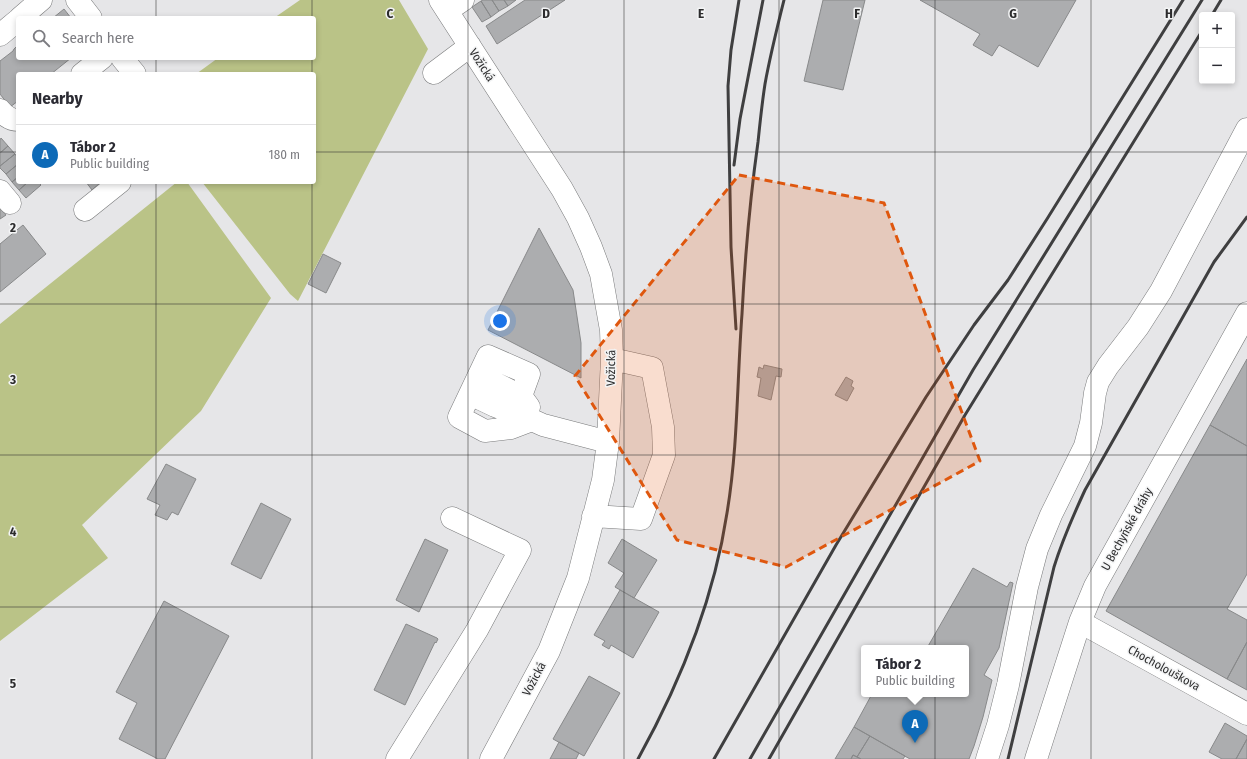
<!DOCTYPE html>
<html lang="en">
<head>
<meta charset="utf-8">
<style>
  :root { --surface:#fff; --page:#f7f7f7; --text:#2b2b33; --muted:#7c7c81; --line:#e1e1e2; --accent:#0d6ab7 }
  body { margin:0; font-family:"Fira Sans Condensed",sans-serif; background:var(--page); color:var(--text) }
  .controls { position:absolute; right:12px; top:12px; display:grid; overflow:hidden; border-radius:4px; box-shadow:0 2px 6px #0003 }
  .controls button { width:36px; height:36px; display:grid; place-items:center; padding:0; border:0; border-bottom:1px solid var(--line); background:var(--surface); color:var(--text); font:20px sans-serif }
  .you { position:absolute; left:500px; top:321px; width:14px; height:14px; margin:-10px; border:3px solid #fff; border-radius:50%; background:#1a73e8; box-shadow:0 0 0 6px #1a73e833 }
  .badge { display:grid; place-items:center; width:26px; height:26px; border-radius:50%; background:var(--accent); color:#fff; font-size:13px; font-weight:700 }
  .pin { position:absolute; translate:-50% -33px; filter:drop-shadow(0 1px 2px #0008) }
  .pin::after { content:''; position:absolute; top:21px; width:14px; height:12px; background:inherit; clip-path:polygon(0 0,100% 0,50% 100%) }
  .popup { position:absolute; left:861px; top:645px; width:108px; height:52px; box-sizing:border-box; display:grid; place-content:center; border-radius:4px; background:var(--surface); filter:drop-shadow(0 1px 3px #0005); font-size:13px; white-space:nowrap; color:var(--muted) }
  .popup b { font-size:15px; color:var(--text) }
  .popup::after { content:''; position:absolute; left:50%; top:100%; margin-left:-8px; border:8px solid transparent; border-top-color:var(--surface) }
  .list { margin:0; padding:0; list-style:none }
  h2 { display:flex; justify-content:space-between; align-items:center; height:52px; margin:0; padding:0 16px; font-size:17px }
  h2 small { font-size:13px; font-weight:400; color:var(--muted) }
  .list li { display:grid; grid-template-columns:26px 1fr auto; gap:12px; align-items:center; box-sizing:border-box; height:60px; padding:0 16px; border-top:1px solid var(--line) }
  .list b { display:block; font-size:15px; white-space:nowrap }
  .list p { margin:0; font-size:13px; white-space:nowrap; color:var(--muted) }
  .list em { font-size:13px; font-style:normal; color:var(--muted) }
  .icon { flex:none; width:22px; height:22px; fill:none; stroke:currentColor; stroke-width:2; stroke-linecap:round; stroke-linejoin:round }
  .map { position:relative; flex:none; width:1247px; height:759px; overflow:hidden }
  .search { position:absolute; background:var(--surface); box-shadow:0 2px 6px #0003; left:16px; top:16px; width:300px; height:44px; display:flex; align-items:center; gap:10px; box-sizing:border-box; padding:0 14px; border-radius:4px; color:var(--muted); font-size:15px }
  .panel { position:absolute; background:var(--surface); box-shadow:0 2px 6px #0003; left:16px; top:72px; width:300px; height:112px; border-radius:4px }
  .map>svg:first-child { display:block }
</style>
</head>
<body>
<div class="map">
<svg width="1247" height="759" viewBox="0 0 1247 759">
  <rect width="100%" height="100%" fill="#e6e6e8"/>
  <path fill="#bac387" d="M300,0H399L428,49L298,301L290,294L202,182H314V74H196L218,58H314V18H274Z
    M177,182H187L271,298L201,411L82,525L108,558L0,641V324Z"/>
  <path fill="#acadaf" stroke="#88898a" d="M483,0H492L499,11L491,17L481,1Z
    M492,0H504L508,6L499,11Z
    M504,0H516L508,6Z
    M525,0H565L497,44L486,26Z
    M823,0H865L843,90L804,81Z
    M920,0H1076L1038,67L999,45L992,56L973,45L980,34Z
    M481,1L491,17L482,22L472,7Z
    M64,9L71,18H53Z
    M18,45V58H71L51,74H18V101L10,107L0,94V61L13,51L14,49Z
    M1,138L8,146L0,153V140Z
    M8,146L15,154L0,166V153Z
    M15,154L18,158V164L6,174L0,168V166Z
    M18,164V177L12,182L6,174Z
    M18,177V182H28L19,190L12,182Z
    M28,182H38L41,185L26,198L19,190Z
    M86,182H101L92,190Z
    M0,207L6,215L0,219Z
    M23,225L46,254L0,292V244Z
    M539,228L573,290L581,343V378L488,330Z
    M323,254L341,263L326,293L308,284Z
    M1247,359V446L1210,425Z
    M764,365L782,369L781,377L776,376L771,400L758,396L761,378L757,377L759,367L763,369Z
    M846,377L853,381L851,386L854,388L847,401L835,395Z
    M1210,425L1247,446V574L1227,609L1247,620V642L1227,679L1106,611Z
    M166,464L196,479L178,515L172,512L167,520L155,515L160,505L147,499Z
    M261,503L291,519L261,579L231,564Z
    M425,539L448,550L419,612L396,600Z
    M622,539L657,560L634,598L615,587L624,573L608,563Z
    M973,568L1007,587L1010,582L1013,583L999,648L984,675L992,680L983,717L974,746L969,759H910L854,727L872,694H966V648H927Z
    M620,590L659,612L633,658L611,645L609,649L602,645L605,641L594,635Z
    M164,601L229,636L165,759H158L119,739L137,703L116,692Z
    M406,624L437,638L438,639L436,643L435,642L405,705L374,690Z
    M1247,642V690L1227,679Z
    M589,676L620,693L584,756L553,739Z
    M1225,723L1247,736V739L1236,759H1222L1209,752Z
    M854,727L870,736L857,757L853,755L851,759H835Z
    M870,736L905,756L903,759H861L857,757Z
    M1247,739V759H1236Z
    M559,742L579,753L576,759H550Z
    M853,755L861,759H851Z"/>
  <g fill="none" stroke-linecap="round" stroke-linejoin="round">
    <g stroke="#797a7b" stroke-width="23">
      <path id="minor" d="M77,0L91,18
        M440,0L562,189L578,218L591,247L601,274L611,330L612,359L608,442L603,480L578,578L549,651L491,759
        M447,11L463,0
        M20,18L41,0
        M0,35L18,20
        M122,58L135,74
        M434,73L470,46
        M82,74L102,58
        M0,110C5,116 10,120 18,120
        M0,191L10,203
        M85,210L120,182
        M479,375L521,396L529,407
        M470,394L495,406L532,420
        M521,396L529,374L488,356L459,417L485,431L511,428L532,420L543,425L608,442
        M593,516L641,519L664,455L663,427L652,368L612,359
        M1080,622L1247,714
        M397,759L477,630L520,550L452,518
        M987,759L998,725L1008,685L1027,587L1037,549L1051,515L1085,446L1091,423L1095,393L1098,382L1108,366L1138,327L1161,291L1247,129
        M1036,759L1080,622L1095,586L1247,313"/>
    </g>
    <use href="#minor" stroke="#fff" stroke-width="22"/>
    <path stroke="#3f3f40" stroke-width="3" d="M1212,15L1221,0
      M734,165L740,119L763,0
      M736,329L731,247L728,86L731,50L739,0
      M638,759C680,683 714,599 727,513C738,447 737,380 742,314C745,257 750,199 758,142C760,123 762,103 765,84C770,56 777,28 784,0
      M714,759L836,545L926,397L974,325L1008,280L1047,219L1183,0
      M750,759L973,370L1202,0
      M769,759L965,415L1202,31
      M1008,759L1054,567C1062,541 1073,516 1085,490L1214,262L1247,217"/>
  </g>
  <path fill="#df570e" fill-opacity="0.2" stroke="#df570e" stroke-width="3" stroke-dasharray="8 5" stroke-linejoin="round" d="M739,175L884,203L980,461L786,567L677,540L575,376Z"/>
  <path fill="none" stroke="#2c2c2d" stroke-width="1" stroke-opacity="0.55" d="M156,0V18M312,0V18M468,0V759M624,0V759M779,0V759M935,0V759M1091,0V759M156,58V74M312,58V74M0,152H18M314,152H1247M156,182V759M312,182V759M0,304H1247M0,455H1247M0,607H1247"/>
  <g text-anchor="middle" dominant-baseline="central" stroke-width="3" stroke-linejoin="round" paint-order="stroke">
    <g font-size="12" fill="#2c2c2d" stroke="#f3f4f5">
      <text transform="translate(482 65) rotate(57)">Vožická</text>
      <text transform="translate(611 368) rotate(-89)">Vožická</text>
      <text transform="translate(1127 529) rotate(-61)">U Bechyňské dráhy</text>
      <text transform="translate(1164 668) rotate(29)">Chocholouškova</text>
      <text transform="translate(534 679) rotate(-62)">Vožická</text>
    </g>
  </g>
  <g font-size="13" text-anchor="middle" font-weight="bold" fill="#2c2c2d" stroke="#f3f4f5" stroke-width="3" stroke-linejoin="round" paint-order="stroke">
    <text x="390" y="18">C</text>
    <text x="546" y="18">D</text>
    <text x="701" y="18">E</text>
    <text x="857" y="18">F</text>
    <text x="1013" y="18">G</text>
    <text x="1169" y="18">H</text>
    <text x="13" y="232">2</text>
    <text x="13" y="384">3</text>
    <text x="13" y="536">4</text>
    <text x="13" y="688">5</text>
  </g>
</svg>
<div class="controls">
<button>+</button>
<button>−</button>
</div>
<div class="you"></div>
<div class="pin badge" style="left:915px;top:743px">A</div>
<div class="popup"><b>Tábor 2</b>Public building</div>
<div class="search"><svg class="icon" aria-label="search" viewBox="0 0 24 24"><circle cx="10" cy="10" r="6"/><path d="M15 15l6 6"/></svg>Search here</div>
<section class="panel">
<h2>Nearby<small></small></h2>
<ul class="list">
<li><span class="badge">A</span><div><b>Tábor 2</b><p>Public building</p></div><em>180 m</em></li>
</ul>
</section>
</div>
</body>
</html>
